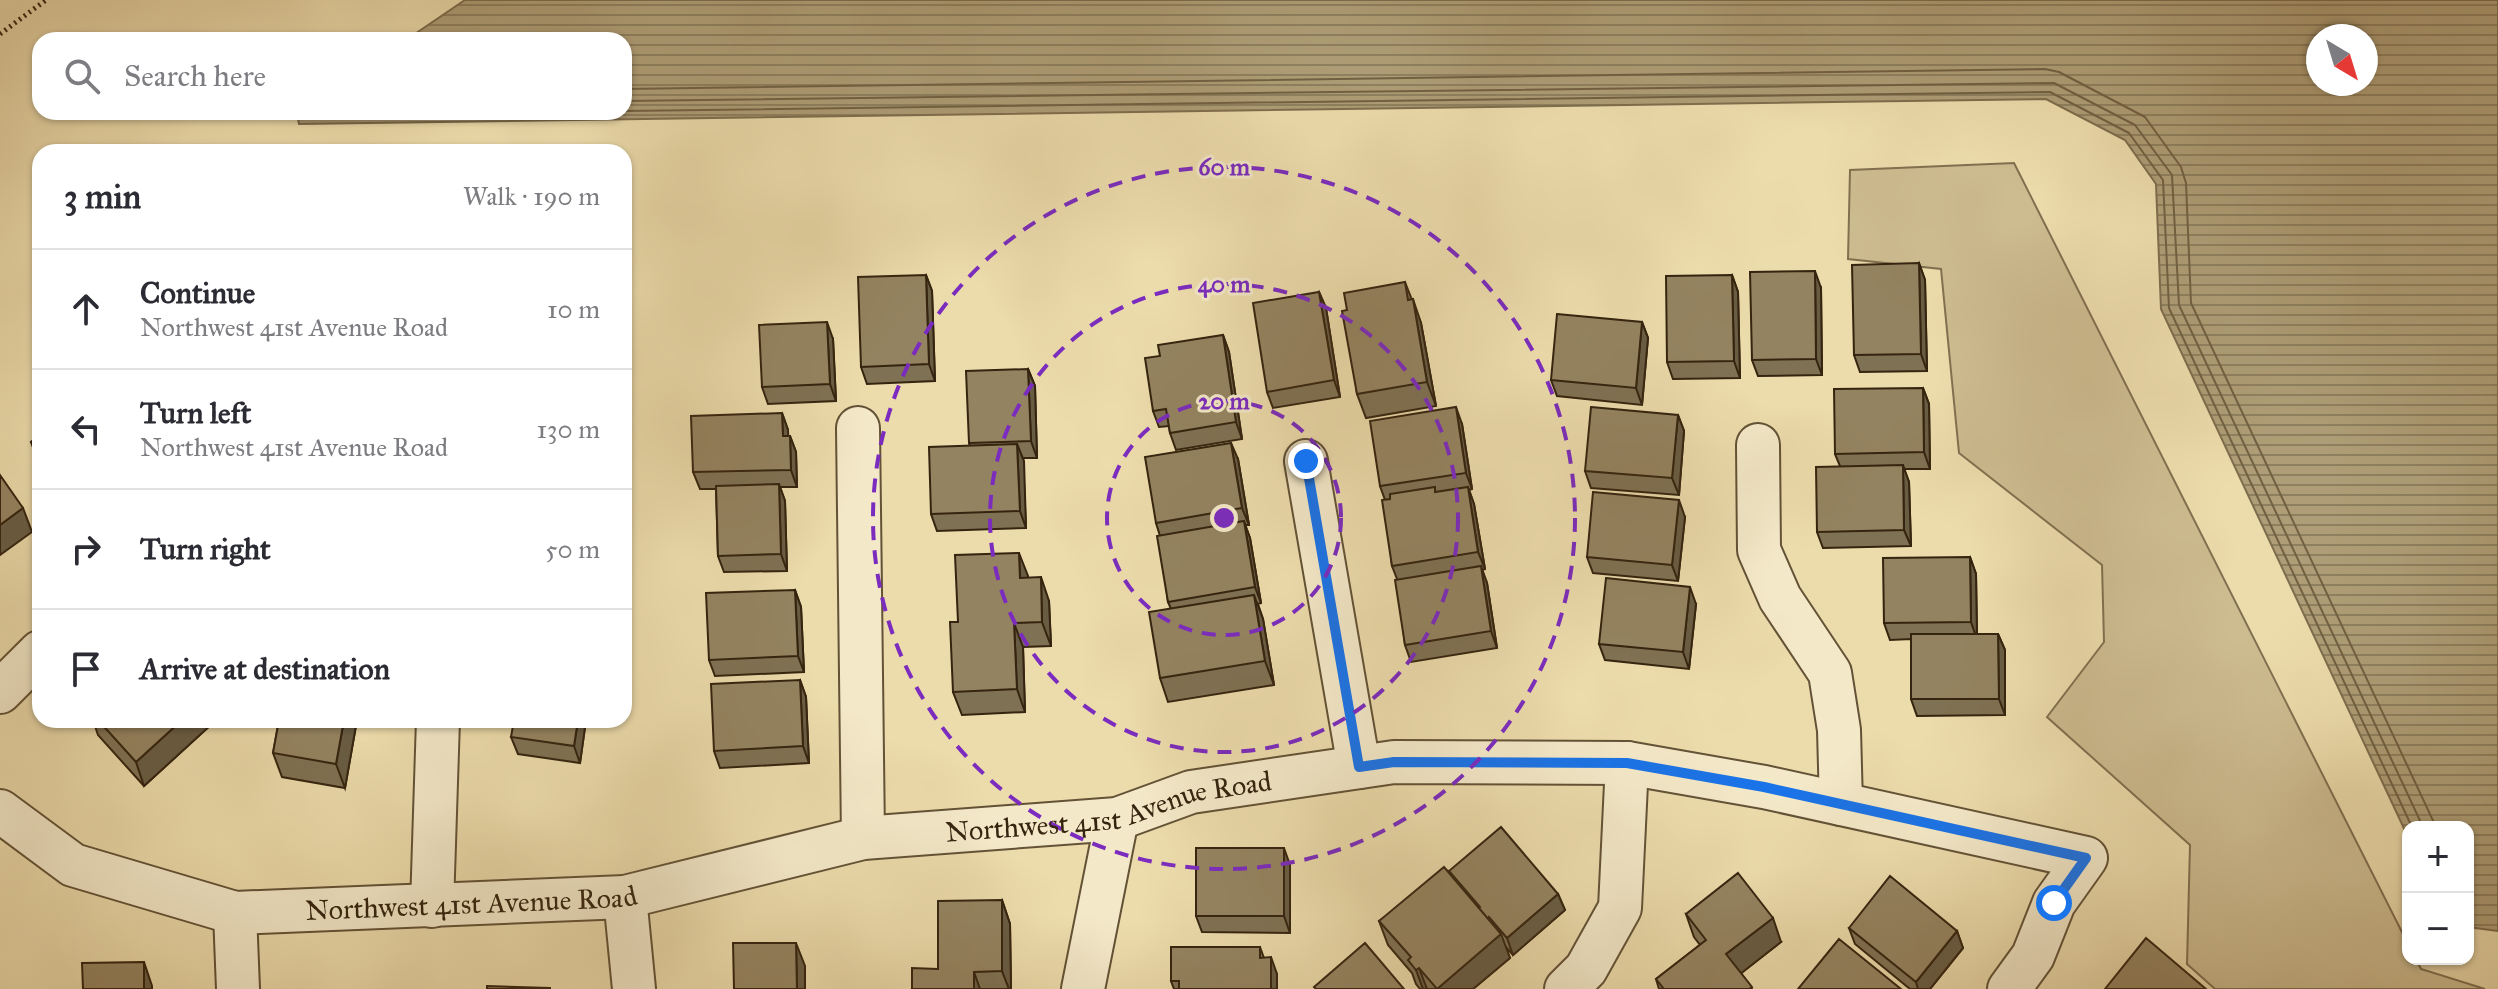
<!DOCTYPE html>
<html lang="en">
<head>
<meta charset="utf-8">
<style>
  :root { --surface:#fff; --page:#f7f7f7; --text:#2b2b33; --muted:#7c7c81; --line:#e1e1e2 }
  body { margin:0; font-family:"IM FELL Great Primer",serif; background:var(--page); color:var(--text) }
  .controls { position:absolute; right:24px; bottom:24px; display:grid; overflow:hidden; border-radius:16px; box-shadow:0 2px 6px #0004 }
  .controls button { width:72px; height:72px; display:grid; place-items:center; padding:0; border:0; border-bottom:2px solid var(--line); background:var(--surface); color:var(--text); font:40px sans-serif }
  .compass { position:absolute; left:2306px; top:24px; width:72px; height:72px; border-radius:50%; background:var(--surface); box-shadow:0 2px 6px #0004; rotate:142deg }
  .stop { position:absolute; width:24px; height:24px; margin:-18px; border:6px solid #1a73e8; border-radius:50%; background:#fff }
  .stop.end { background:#1a73e8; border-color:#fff; box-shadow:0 2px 8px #0008 }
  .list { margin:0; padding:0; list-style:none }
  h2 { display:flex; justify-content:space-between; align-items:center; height:104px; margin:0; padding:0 32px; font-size:34px }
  h2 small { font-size:26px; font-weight:400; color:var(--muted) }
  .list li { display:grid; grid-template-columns:52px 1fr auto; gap:24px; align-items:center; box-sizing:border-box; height:120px; padding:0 32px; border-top:2px solid var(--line) }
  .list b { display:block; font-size:30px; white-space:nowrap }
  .list p { margin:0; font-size:26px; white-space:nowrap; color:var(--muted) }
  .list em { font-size:26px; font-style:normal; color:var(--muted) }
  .icon { flex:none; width:44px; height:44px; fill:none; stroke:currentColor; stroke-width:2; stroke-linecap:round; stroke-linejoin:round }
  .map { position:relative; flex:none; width:2498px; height:989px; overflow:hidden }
  .search { position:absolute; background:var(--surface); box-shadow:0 2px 6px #0004; left:32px; top:32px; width:600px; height:88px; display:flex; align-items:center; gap:20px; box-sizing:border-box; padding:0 28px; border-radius:24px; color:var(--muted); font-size:30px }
  .panel { position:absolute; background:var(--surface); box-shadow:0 2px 6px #0004; left:32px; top:144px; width:600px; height:584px; border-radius:24px }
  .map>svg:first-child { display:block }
</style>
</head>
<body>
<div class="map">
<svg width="2498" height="989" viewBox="0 0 2498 989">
  <defs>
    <pattern id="water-rules" width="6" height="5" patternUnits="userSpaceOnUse" patternTransform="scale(2)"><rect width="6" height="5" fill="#ae9d76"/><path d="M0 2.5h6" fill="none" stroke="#8e805f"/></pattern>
  </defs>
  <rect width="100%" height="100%" fill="#ecdbab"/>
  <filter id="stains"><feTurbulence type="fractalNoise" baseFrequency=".0025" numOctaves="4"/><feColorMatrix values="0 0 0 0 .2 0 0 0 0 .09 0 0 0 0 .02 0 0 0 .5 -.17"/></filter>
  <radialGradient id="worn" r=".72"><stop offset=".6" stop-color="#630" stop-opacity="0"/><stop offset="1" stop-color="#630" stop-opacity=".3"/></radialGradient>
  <path fill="#cdbc90" stroke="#817050" stroke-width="2" d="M2014,163L2408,944V959H2416L2421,969L2485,989H2215L2187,964L2190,845L2047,717L2104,642L2102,565L1959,453L1941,269L1848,259L1850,170Z"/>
  <path fill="url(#water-rules)" stroke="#7e6d4d" stroke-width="2" fill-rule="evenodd" d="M465,0H2498V931L2468,927V827H2408V837L2161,309L2156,184L2125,140L2046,99L299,124L297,114L300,112H624V40H406ZM2318,36H2366V84H2318Z"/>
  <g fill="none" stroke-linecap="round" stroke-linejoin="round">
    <path stroke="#726042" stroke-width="2" d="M624,89L2045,69L2059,72L2145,117L2181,167L2186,183L2191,303L2436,827
      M624,101L2054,83L2135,125L2172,175L2179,305L2423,827
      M624,111L2050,92L2129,133L2163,180L2169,308L2412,827
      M305,112L309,116L568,112"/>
    <g stroke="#635236" stroke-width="46">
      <g id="minor">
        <path d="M858,428L863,838"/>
        <path d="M1758,445L1759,550L1780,598L1830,673L1839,730L1841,804"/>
        <path d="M1306,461L1359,767"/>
        <path d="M0,692L40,652"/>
        <path id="s1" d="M0,811L73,865L235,913L625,897L863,838L1117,819L1191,792L1394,762L1627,763L1764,787L2086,858L2054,903L2033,956L2009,989"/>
        <path d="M625,897L634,989"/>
        <path d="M432,906L438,720"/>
        <path d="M235,913L238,989"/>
        <path d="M1083,989L1117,819"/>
        <path d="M1566,989L1586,969L1620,908L1627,763"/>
      </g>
    </g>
    <path stroke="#35240f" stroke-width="5" stroke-dasharray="2 4" stroke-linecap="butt" d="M0,34L46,0"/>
    <use href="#minor" stroke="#f3e8c8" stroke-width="42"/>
  </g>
  <path fill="#7f7153" stroke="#35240f" stroke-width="2" d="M1919,263L1925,280L1927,371L1860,372L1854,355Z
    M926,275L932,291L935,381L867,384L861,367Z
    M1732,275L1738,292L1740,378L1673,379L1667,362Z
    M1405,282L1421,323L1436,406L1366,418L1357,394L1347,310Z
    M1821,288L1822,375L1758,376L1752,360Z
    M1319,292L1326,308L1340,397L1273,408L1267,392Z
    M1642,322L1648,338L1642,405L1557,396L1551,380Z
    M1223,335L1229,352L1242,439L1176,450L1170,433L1169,426L1159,427L1153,411L1160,356Z
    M833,339L836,401L768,404L762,387Z
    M1028,369L1035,386L1037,458H1023L1026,528L937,531L931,514L970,446L969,443Z
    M1923,388L1929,404L1930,469H1904L1909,482L1911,546L1823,548L1817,532L1840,466L1835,454Z
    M782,413L788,430V436H790L796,452L797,487H780L785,501L787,571L724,572L718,556L716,489H700L693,472Z
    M1678,415L1684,431L1679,495L1591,488L1585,471Z
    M1462,424L1472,489L1469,490L1474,504L1485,569L1482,570L1487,583L1497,648L1411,662L1405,645L1397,579L1392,566L1385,500L1380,486Z
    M40,435V463L37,458L31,442Z
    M1238,459L1249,525H1245L1250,538L1261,603L1258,604L1263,619L1274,685L1168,702L1160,678L1171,609L1168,602L1160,536L1156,523Z
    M1685,517L1678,581L1593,573L1587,557Z
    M1970,557L1976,574L1977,634H1998L2005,650V715L1917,716L1911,699V639L1890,640L1884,623Z
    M1028,578L1049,601L1051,646L1023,647L1025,712L962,715L953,692L958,622Z
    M795,590L801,607L804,672L715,676L709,660Z
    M1696,604L1689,669L1605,660L1599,644Z
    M800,680L806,697L809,763L720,768L714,751Z
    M93,720H213L214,722L144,786L98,735Z
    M279,720H357L345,788L282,777L273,753Z
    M586,720L580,763L518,754L511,737Z
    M1290,865V933L1202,932L1196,916Z
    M1449,871L1558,894L1565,910L1513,955L1505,946L1510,958L1473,989H1420L1416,984L1412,973L1388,945L1379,921L1451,875Z
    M1002,900L1010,924L1011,989H912L938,969Z
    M1686,914L1781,942L1741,973L1752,989H1659L1656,979L1700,945L1694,937Z
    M1849,928L1957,931L1963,948L1930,989H1910L1855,944Z
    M1260,947L1264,958L1277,974V989H1174L1171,981Z"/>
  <path fill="#685c43" stroke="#35240f" stroke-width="2" d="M1919,263L1925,280L1927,371L1921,354Z
    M1815,271L1821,288L1822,375L1816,359Z
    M926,275L932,291L935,381L929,364Z
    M1732,275L1738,292L1740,378L1734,361Z
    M1319,292L1326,308L1340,397L1334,380Z
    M1413,299L1421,323L1436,406L1427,382Z
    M827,322L833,339L836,401L830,384Z
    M1642,322L1648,338L1642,405L1636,388Z
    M1223,335L1229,352L1242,439L1236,422Z
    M1028,369L1035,386L1037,458L1031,441Z
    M1923,388L1929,404L1930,469L1924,452Z
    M1456,407L1462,424L1472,489L1466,473Z
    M782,413L788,430L789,452L783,436Z
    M1678,415L1684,431L1679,495L1672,478Z
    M790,436L796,452L797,487L791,470Z
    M1231,443L1238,459L1249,525L1242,508Z
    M1017,444L1024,461L1026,528L1020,511Z
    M624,446L630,462L624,507Z
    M1903,465L1909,482L1911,546L1904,530Z
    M779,484L785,501L787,571L781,554Z
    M1468,487L1474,504L1485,569L1478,552Z
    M1679,500L1685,517L1678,581L1672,565Z
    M23,508L32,532L0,555V525Z
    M1244,521L1250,538L1261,603L1255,587Z
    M1019,553L1028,576L1029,602L1020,578Z
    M1970,557L1976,574L1977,639L1971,622Z
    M1481,566L1487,583L1497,648L1491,631Z
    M1041,577L1049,601L1051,646L1042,622Z
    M1690,587L1696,604L1689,669L1683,652Z
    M795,590L801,607L804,672L798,656Z
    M1254,595L1263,619L1274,685L1265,661Z
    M1014,623L1023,647L1025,712L1017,689Z
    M1998,634L2005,650V715L1999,699Z
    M800,680L806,697L809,763L803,746Z
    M182,720H213L214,722L144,786L136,762Z
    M344,720H357L345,788L336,764Z
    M578,720H586L580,763L574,746Z
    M1284,848L1290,865V933L1284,916Z
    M1558,894L1565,910L1513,955L1507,938Z
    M1002,900L1010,924L1011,989H1009L1002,971Z
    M1773,918L1781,942L1735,978L1726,954Z
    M1957,931L1963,948L1930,989H1918L1916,982Z
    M1501,934L1510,958L1473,989H1437Z
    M796,943L805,966V989H797Z
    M1271,957L1277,974V989H1271Z
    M144,962L152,986V989H144Z
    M1419,968L1427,989H1423L1416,970Z
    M974,972L980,989H974Z"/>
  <path fill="#948360" stroke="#35240f" stroke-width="2" d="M1919,263L1921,354L1854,355L1852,265Z
    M1815,271L1816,359L1752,360L1750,272Z
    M926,275L929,364L861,367L858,277Z
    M1732,275L1734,361L1667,362L1666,276Z
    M1405,282L1408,300L1413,299L1427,382L1357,394L1342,311L1347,310L1344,293Z
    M1319,292L1334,380L1267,392L1253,303Z
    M1557,314L1642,322L1636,388L1551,380Z
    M827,322L830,384L762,387L759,325Z
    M1223,335L1236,422L1170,433L1166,409L1153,411L1145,358L1160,356L1158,345Z
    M1028,369L1031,441L969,443L966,371Z
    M1923,388L1924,452L1835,454L1834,389Z
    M1456,407L1466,473L1380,486L1370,421Z
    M1591,407L1678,415L1672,478L1585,471Z
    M782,413L783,436H790L791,470L693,472L691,416Z
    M40,435V455L31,442Z
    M1231,443L1242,508L1156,523L1145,457Z
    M1017,444L1020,511L931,514L929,447Z
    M1903,465L1904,530L1817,532L1816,467Z
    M0,475L23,508L0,525Z
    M779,484L781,554L718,556L716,486Z
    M1435,487V492L1468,487L1478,552L1392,566L1382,500L1390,499V494Z
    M1593,492L1679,500L1672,565L1587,557Z
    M1244,521L1255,587L1168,602L1157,536Z
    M1019,553L1020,578L1041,577L1042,622L1014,623L1017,689L953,692L950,622H958L955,555Z
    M1970,557L1971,622L1884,623L1883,558Z
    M1481,566L1491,631L1405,645L1395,580Z
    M1606,578L1690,587L1683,652L1599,644Z
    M795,590L798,656L709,660L706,593Z
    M1254,595L1265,661L1160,678L1149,612Z
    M1911,634H1998L1999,699H1911Z
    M800,680L803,746L714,751L711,684Z
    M98,720H182L136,762Z
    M279,720H344L336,764L273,753Z
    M514,720H578L574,746L511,737Z
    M1501,827L1558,894L1507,938L1489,917L1488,919L1479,908L1480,907L1449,871Z
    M1196,848H1284V916H1196Z
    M1444,867L1501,934L1437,989L1419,968L1416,970L1408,960L1411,957L1379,921Z
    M1738,873L1773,918L1726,954L1752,987L1749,989H1664L1656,979L1706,940L1686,914Z
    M1890,876L1957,931L1916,982L1849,928Z
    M1002,900V971L974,972V989H912V968L938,969V901Z
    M2146,938L2206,989H2105Z
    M1839,939L1901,989H1798Z
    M733,943H796L797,989H734Z
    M1365,943L1404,989H1316L1314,987Z
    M1171,947H1260V958L1271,957V989H1179V981H1171Z
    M144,962V989H83L82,963Z
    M487,986L551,988L487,989Z"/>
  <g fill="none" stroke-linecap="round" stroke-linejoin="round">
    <path stroke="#1a73e8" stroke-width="10" d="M1306,461L1359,767L1394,762L1627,763L1764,787L2086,858L2054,903"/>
  </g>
  <g fill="none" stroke="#7b2cbf" stroke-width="4" stroke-dasharray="14 10">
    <circle cx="1224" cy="518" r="117"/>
    <circle cx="1224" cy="518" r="234"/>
    <circle cx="1224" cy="518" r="351"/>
  </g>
  <g text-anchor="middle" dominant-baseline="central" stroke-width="6" stroke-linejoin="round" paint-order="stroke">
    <g font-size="28" fill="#35240f" stroke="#f3e8c8">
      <text stroke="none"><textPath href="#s1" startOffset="1144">Northwest 41st Avenue Road</textPath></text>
      <text stroke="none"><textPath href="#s1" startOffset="496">Northwest 41st Avenue Road</textPath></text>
    </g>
  </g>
  <circle cx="1224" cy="518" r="12" fill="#7b2cbf" stroke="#f3e8c8" stroke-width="4"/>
  <g font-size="24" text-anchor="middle" font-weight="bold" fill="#7b2cbf" stroke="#f3e8c8" stroke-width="6" stroke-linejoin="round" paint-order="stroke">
    <text x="1224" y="175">60 m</text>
    <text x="1224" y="292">40 m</text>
    <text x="1224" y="409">20 m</text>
  </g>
  <rect width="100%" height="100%" filter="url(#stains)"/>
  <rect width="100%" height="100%" fill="url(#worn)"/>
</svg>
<div class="controls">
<button>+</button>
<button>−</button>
</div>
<svg class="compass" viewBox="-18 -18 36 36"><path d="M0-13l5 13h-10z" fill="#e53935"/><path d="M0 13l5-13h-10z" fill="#7c7c81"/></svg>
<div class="stop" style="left:2054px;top:903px"></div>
<div class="stop end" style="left:1306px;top:461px"></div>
<div class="search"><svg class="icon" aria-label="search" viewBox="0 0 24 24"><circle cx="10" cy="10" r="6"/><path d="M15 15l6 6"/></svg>Search here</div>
<section class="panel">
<h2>3 min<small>Walk · 190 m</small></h2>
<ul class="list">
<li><svg class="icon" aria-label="ahead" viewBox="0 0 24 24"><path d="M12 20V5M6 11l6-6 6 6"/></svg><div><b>Continue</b><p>Northwest 41st Avenue Road</p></div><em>10 m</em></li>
<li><svg class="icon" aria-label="left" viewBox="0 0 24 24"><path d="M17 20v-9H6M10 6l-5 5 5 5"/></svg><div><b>Turn left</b><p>Northwest 41st Avenue Road</p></div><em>130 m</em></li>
<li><svg class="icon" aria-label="right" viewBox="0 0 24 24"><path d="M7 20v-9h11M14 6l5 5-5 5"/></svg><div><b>Turn right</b></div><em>50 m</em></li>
<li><svg class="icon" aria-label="arrive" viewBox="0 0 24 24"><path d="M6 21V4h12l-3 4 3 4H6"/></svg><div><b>Arrive at destination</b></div></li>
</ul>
</section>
</div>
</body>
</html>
